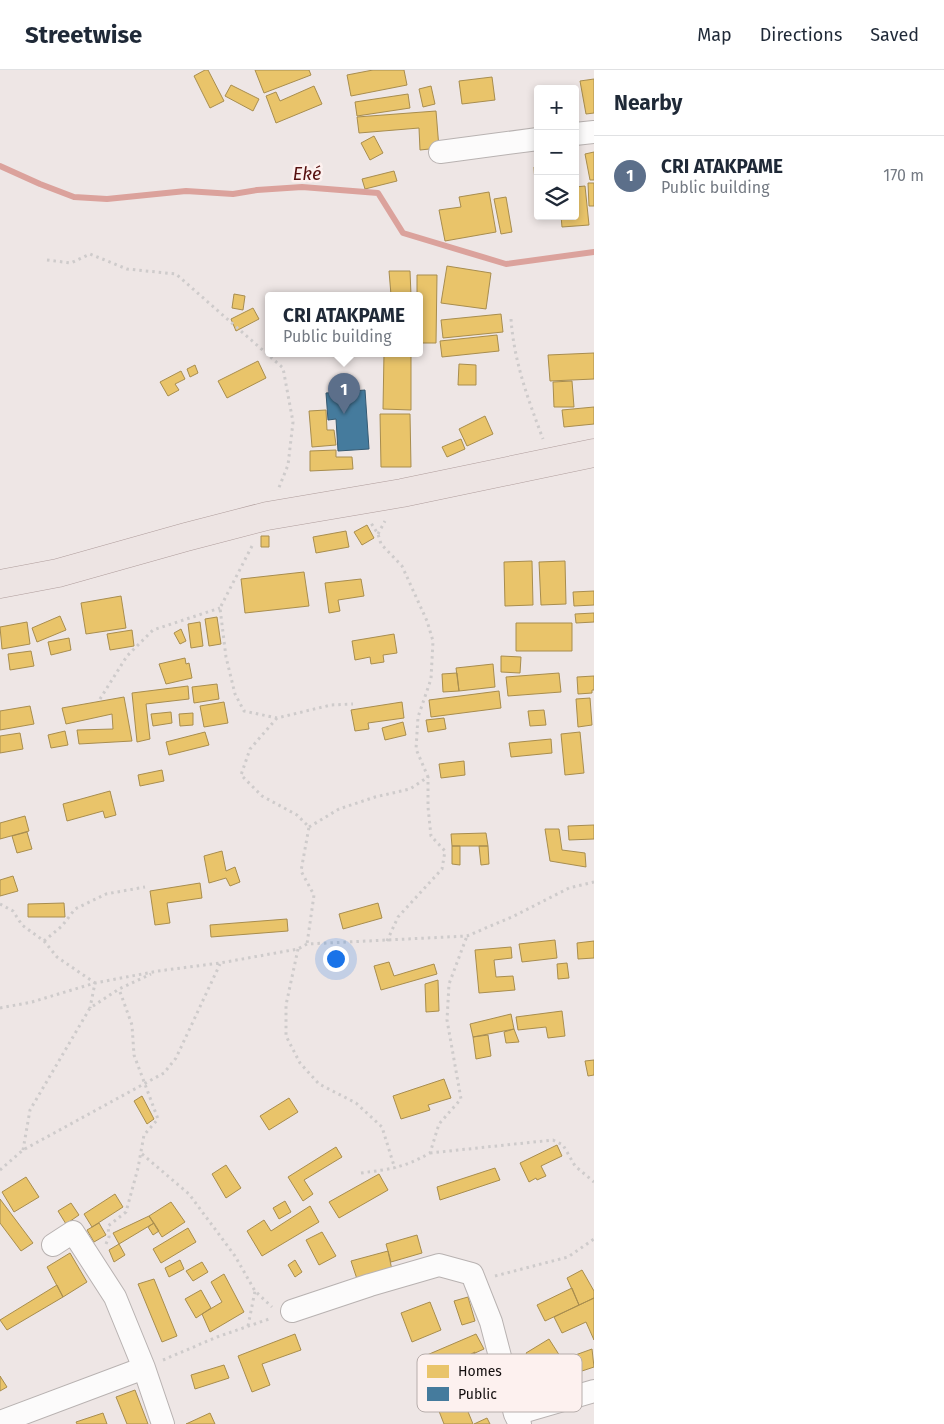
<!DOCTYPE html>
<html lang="en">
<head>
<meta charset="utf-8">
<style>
  :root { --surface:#fff; --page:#f6f6f7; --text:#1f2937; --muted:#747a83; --line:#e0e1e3; --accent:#db2777 }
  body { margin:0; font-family:"Fira Sans",sans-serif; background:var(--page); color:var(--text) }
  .controls { position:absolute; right:15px; top:15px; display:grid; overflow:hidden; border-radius:5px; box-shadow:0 2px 8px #0003 }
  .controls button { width:45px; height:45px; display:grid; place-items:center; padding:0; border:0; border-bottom:1px solid var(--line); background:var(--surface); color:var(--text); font:25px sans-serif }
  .you { position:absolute; left:335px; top:888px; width:18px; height:18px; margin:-12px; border:4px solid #fff; border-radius:50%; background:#1a73e8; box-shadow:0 0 0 8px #1a73e833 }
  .badge { display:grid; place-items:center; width:32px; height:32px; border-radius:50%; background:var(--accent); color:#fff; font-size:16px; font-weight:700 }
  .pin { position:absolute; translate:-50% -41px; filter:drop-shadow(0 1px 2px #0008) }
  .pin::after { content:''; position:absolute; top:26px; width:18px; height:15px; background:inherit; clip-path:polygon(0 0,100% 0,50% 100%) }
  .popup { position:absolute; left:265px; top:222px; width:158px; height:65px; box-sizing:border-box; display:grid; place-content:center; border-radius:5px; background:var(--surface); filter:drop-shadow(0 1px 4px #0005); font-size:16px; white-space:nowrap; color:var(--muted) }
  .popup b { font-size:19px; color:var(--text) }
  .popup::after { content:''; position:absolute; left:50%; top:100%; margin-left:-10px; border:10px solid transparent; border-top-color:var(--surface) }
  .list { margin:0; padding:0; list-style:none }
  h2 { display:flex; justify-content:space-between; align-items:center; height:65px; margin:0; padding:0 20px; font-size:21px }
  h2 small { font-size:16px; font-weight:400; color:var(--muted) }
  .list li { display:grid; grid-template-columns:32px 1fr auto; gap:15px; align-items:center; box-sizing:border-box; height:80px; padding:0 20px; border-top:1px solid var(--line) }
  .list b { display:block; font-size:19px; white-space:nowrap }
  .list p { margin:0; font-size:16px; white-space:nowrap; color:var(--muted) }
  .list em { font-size:16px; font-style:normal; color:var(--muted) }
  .icon { flex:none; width:28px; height:28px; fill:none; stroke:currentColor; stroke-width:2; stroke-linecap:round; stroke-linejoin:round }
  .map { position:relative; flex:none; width:594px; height:1354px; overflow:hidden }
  header { display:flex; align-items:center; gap:30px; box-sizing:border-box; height:70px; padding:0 25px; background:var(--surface); border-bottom:1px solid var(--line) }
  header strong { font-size:24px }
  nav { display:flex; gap:28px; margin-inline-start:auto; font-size:18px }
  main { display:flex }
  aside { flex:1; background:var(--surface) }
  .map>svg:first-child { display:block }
</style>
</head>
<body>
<header>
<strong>Streetwise</strong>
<nav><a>Map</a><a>Directions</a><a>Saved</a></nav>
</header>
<main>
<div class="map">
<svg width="594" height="1354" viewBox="0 0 594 1354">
  <rect width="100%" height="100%" fill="#eee6e5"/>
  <path fill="#e9c46a" stroke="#a88d4e" d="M205,0H208L224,31L210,38L194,6Z
    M255,0H309L311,5L264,23Z
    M373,0H404L407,15L351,26L347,5Z
    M492,7L495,30L462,34L459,11Z
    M594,9V43L586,44L580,11Z
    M231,15L259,29L253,41L225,26Z
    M314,16L322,34L276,53L266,26L276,22L280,31Z
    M431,16L435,34L423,37L419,19Z
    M408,24L410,38L357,46L355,32Z
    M436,41L439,78L420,80L419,58L359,63L357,47Z
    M374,66L383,83L370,90L361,73Z
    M594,82V110H590L585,84Z
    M534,97H538V114H535Z
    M394,101L397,111L365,119L362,109Z
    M588,113H594V136H589Z
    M585,116L589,155L562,157L561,146H575V117Z
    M489,122L496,162L445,171L439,140L461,137L459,127Z
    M506,127L512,162L501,164L494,129Z
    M447,196L491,203L486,239L441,233Z
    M389,201H410L411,225H391Z
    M417,205H437L436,273H419V225H417Z
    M234,224L245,226L243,240L232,238Z
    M253,238L259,249L236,261L231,249Z
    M501,244L503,262L443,268L441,250Z
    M497,265L499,281L442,287L440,271Z
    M384,283H411V340L383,339Z
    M594,283V309L550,311L548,285Z
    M258,291L266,308L227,328L218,311Z
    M459,294L476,295V315H458Z
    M195,295L198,303L190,307L187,299Z
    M181,301L185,309L175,314L179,320L168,326L160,312Z
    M572,311L574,337H554L553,312Z
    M594,337V354L564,357L562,340Z
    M326,340L327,360H334L336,375L312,377L309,341Z
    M380,344H410L411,397H381Z
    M485,346L493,364L467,376L459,359Z
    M461,369L465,379L447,387L442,377Z
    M336,380V387H352L353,399L310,401V381Z
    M367,455L374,468L362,475L354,462Z
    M346,461L349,477L316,483L313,467Z
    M261,466H269V477H261Z
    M532,491L533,535L505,536L504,492Z
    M565,491L566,534L541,535L539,492Z
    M304,502L309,536L245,543L241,509Z
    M361,509L364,526L338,530L340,541L329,543L325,513Z
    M594,521V535L574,536L573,522Z
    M121,526L126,558L86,564L81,533Z
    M594,543V552L576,553L575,544Z
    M60,546L66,560L37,572L32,558Z
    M217,547L221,574L209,576L205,549Z
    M27,552L30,574L2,579L0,557Z
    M200,552L203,576L191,578L188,554Z
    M516,553H572V581H516Z
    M181,559L186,571L180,574L174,563Z
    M132,560L134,576L110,580L107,564Z
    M394,564L397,583L383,585L384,592L371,594L370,587L355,590L352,571Z
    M69,568L71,580L51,585L48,572Z
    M31,581L34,596L10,600L8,584Z
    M501,586L521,587L520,603L501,602Z
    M185,588L186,594L189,593L192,608L166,614L159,594Z
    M493,594L495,617L459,621L456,598Z
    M457,603L459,621L443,622L442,604Z
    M559,603L561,622L508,626L506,607Z
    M594,606V620H592V623L578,624L577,607Z
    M217,614L219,629L194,633L192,617Z
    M188,616L189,629L146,634L150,669L137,672L132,623Z
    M499,621L501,638L431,647L429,630Z
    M124,627L132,671L79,674L77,660L113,659L112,644L66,654L62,638Z
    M590,628L592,655L578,657L576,629Z
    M224,632L228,653L204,657L200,636Z
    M402,632L404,648L368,653L369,659L355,661L351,640Z
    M30,636L34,654L0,660V641Z
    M544,640L546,655L530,656L528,641Z
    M171,642L172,653L153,656L151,644Z
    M193,643V655L180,656L179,644Z
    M444,648L446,659L428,662L426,650Z
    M403,652L406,665L385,670L382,658Z
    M65,661L68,675L51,678L48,665Z
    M205,662L209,675L169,685L166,672Z
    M580,662L584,703L565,705L561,664Z
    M20,663L23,679L0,683V666Z
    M551,669L552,683L511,687L509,673Z
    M464,691L465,705L441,708L439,694Z
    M162,700L164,711L140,716L138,705Z
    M110,721L116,745L105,748L103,741L67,751L63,734Z
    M25,746L29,761L0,769V753Z
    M594,755V769L569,770L568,756Z
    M545,759H559L562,780L585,783L586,797L550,791Z
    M27,762L32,779L17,783L12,766Z
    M486,763L488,776H452L451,764Z
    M452,776H460V795L452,794Z
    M479,776H488L489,794L481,795Z
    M222,781L226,801L235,797L240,812L230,816L226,808L209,813L204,786Z
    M13,806L18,821L0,826V810Z
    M200,813L202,828L167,833L170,853L155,855L150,821Z
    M64,833L65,847H28V834Z
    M378,833L382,848L343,859L339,844Z
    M287,849L288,861L211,867L210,855Z
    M555,870L557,888L522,892L519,874Z
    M594,871V888L578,889L577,873Z
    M511,877L512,888L494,890L496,907L513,906L515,920L479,923L475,880Z
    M389,892L394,906L434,894L437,904L381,920L374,896Z
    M567,893L569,908L558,909L557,894Z
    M438,910L439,941L426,942L425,914Z
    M562,941L565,966L548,968L546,957L518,960L516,947Z
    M511,944L514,959L473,967L470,954Z
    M514,959L519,972L506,973L504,962Z
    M488,965L491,986L476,989L473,967Z
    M594,990V1005L588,1006L585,991Z
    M444,1009L451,1028L428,1035L430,1040L401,1049L393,1026Z
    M142,1026L154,1049L147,1054L134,1031Z
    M289,1028L298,1042L269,1060L260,1046Z
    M557,1075L562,1086L541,1096L546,1106L537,1110L536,1108L529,1112L520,1093Z
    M336,1077L342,1087L304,1110L313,1124L303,1131L288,1107Z
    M226,1095L241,1118L226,1128L212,1104Z
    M495,1098L500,1110L440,1130L437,1117Z
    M379,1104L388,1120L339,1148L329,1132Z
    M26,1107L39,1127L14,1142L2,1122Z
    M115,1124L123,1137L92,1157L84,1144Z
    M0,1129L33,1173L21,1181L0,1153Z
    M285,1131L291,1142L279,1149L273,1138Z
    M171,1132L185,1152L162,1167L149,1146Z
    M71,1133L79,1145L66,1154L58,1141Z
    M310,1136L319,1152L262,1186L247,1161L264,1150L271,1161Z
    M149,1146L154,1153L119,1174L113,1163Z
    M99,1153L106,1165L94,1172L87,1160Z
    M154,1153L159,1161L153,1165L148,1157Z
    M188,1158L196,1172L161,1193L153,1179Z
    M322,1162L336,1186L319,1195L306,1170Z
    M417,1165L422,1183L391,1192L386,1174Z
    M119,1174L125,1185L114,1192L109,1180Z
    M388,1181L392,1200L357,1209L351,1191Z
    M70,1183L87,1212L63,1227L47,1197Z
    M180,1190L184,1199L169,1207L165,1198Z
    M295,1190L302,1202L295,1207L288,1195Z
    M202,1192L208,1202L193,1211L186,1201Z
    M582,1200L594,1221V1228L579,1235L567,1208Z
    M224,1204L244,1242L210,1262L202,1244L222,1232L211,1212Z
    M154,1209L177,1266L162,1272L138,1214Z
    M57,1215L63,1227L7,1260L0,1250Z
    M572,1218L579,1235L545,1251L537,1235Z
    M201,1220L211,1238L196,1248L185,1229Z
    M468,1227L475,1251L462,1255L454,1231Z
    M594,1228V1270L586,1252L562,1263L554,1247Z
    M430,1232L441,1260L412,1272L401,1243Z
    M295,1264L301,1280L262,1294L270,1315L252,1322L238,1286Z
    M476,1264L484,1279L435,1301L427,1285Z
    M549,1269L565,1294L541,1309L526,1283Z
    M592,1279L594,1297L573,1304L567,1288Z
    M475,1282L470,1306L454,1307L449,1295Z
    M569,1293L573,1304L556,1311L552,1302Z
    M224,1295L229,1308L195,1319L191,1305Z
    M449,1295L454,1307L473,1354H444L425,1305Z
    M552,1302L556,1311L545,1316L541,1309Z
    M0,1306L7,1317L0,1321Z
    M135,1320L148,1354H127L116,1327Z
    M103,1343L107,1354H77L76,1352Z
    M210,1343L215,1354H186Z
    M487,1348L490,1354H474Z"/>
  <path fill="#457b9d" stroke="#365a72" d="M365,320L369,379L338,381L336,349L328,350L326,323Z"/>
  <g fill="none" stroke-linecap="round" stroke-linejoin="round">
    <path stroke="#dba29c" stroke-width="6" d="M0,96L40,114L74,127L107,129L186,121L233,124L257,120L302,117L378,123L403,163L506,194L594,182"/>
    <g stroke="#b8b2b1" stroke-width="24">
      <path id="street" d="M575,64L594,62
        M440,82L538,69
        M53,1175L73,1162L115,1227L144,1298L163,1354
        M292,1241L370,1215L439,1195L472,1204L491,1252L515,1344L520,1354
        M515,1344L594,1321
        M0,1352L144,1298"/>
    </g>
    <g stroke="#af9d9c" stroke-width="29">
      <path id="primary" d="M0,514L58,503L186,467L267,446L402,423L594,383"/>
    </g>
    <path stroke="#cecbcb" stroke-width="3" stroke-dasharray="2.5 4" stroke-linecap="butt" d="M47,190L71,193L90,184L127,199L176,204L283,298L293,352L288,395L278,420
      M511,249C514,292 528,329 543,369
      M378,464L385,451
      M252,476L220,538L226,587L235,624L244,641L277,648L331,635L353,634
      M100,629L127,586L153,560L220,538
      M277,648L250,679L241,705L262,726L297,745L309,757L301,801L314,825L307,874
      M309,757L339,739L375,727L410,719L428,707L416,679L418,647L431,609L433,571L427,551L402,496L381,474L378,464L371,453
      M0,834L13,841L22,855L44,871L57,887L95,913L90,938
      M44,871L62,856L75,839L106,824L145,817
      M387,871L398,847L442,799L445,781L431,766L428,737V707
      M298,879L286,935V966L300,993L319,1014L356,1033L382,1057L395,1099
      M0,938L32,932L95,913L158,901L220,893L298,879L307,874L467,866L514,846L569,818L594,812
      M23,1080L30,1040L90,938L119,919L151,904
      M430,1083L553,1070L563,1075L575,1096L594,1112
      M142,1084L189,1124L235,1186L255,1221L272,1237
      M0,1100L23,1080L164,1003L176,988L220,894
      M361,1103C391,1099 403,1098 430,1083L439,1054L461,1029L447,950L449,914L467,866
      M106,1174L109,1167L108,1156L126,1142L138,1098L144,1065L158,1049L134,985L132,955L119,919
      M495,1206L568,1187L594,1169
      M248,1256L255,1221
      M163,1290L217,1267L272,1248"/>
    <use href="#street" stroke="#fcfbfb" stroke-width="22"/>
    <use href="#primary" stroke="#ede4e3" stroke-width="28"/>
  </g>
  <g text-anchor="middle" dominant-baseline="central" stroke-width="5" stroke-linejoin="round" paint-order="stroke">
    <g font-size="18" font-style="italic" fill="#571110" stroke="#fdf1ef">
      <text x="307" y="104">Eké</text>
    </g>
  </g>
  <rect x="417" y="1284" width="165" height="58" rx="8" fill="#fdf1ef" stroke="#b6adab" stroke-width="1"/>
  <rect x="427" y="1295" width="22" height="13" fill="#e9c46a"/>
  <rect x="427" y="1317" width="22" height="14" fill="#457b9d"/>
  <g font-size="14" fill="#120d0d">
    <text x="458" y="1306">Homes</text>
    <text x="458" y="1329">Public</text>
  </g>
</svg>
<div class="controls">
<button>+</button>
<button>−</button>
<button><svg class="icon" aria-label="layers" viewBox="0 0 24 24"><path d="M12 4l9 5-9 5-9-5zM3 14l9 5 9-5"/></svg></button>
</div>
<div class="you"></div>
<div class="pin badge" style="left:344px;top:344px;background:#5c6f8a">1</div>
<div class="popup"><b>CRI ATAKPAME</b>Public building</div>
</div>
<aside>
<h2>Nearby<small></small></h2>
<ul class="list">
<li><span class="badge" style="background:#5c6f8a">1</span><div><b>CRI ATAKPAME</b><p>Public building</p></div><em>170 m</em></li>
</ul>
</aside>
</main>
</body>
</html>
